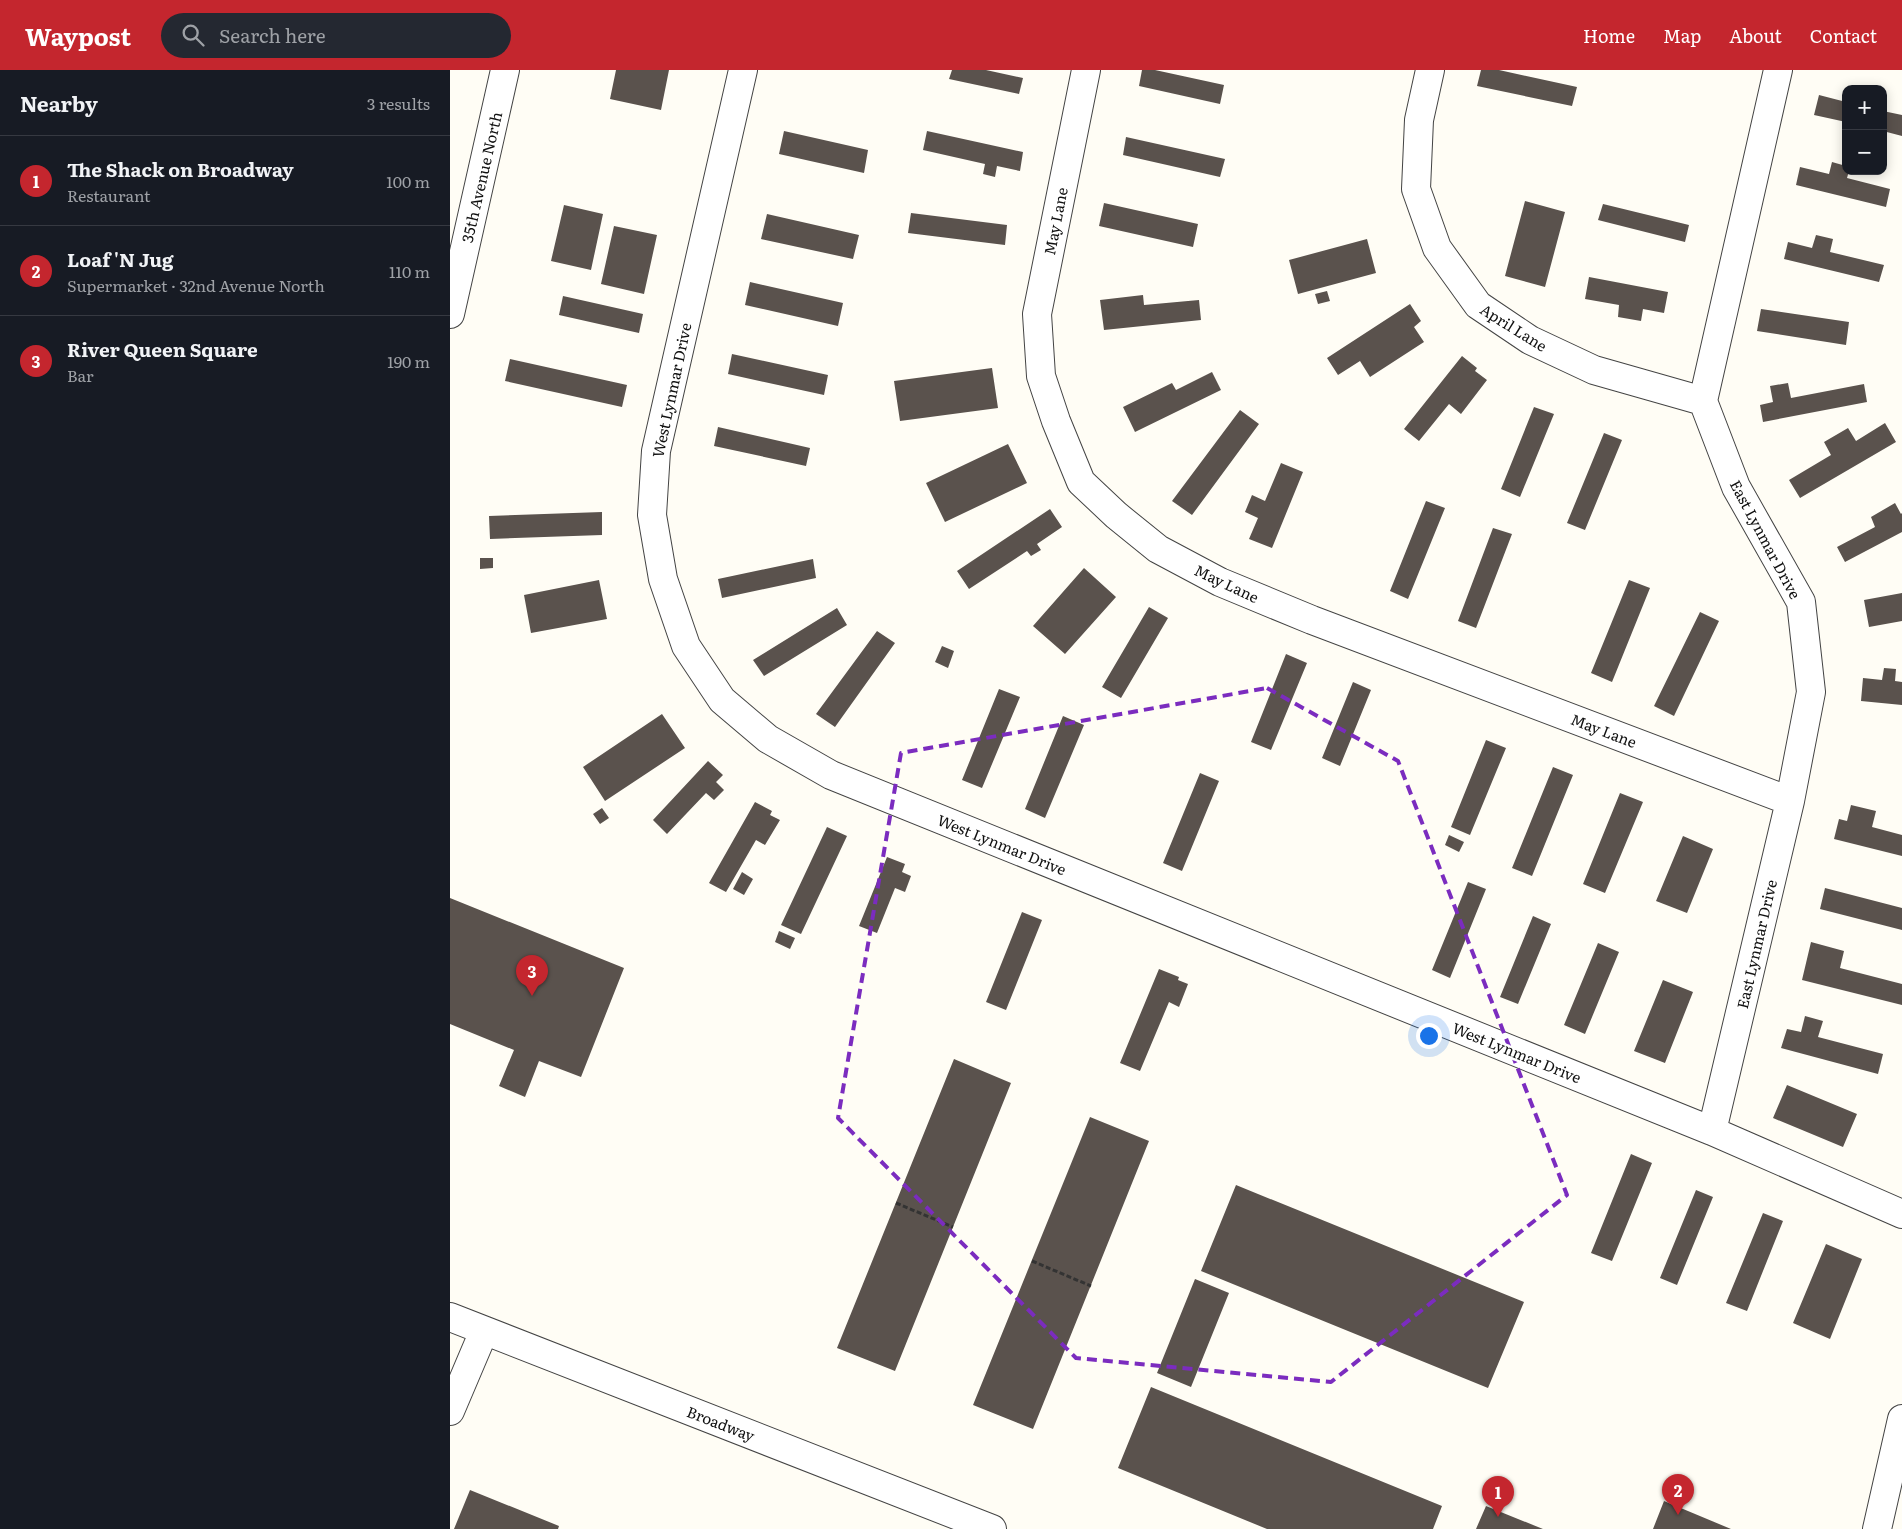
<!DOCTYPE html>
<html lang="en">
<head>
<meta charset="utf-8">
<style>
  :root { --surface:#171b24; --page:#242831; --text:#f1f3f6; --muted:#9ea1a6; --line:#363941; --accent:#c4262e }
  body { margin:0; font-family:Literata,serif; background:var(--page); color:var(--text) }
  .controls { position:absolute; right:15px; top:15px; display:grid; overflow:hidden; border-radius:10px; box-shadow:0 2px 12px #0003 }
  .controls button { width:45px; height:45px; display:grid; place-items:center; padding:0; border:0; border-bottom:1px solid var(--line); background:var(--surface); color:var(--text); font:25px sans-serif }
  .you { position:absolute; left:978px; top:965px; width:18px; height:18px; margin:-12px; border:4px solid #fff; border-radius:50%; background:#1a73e8; box-shadow:0 0 0 8px #1a73e833 }
  .badge { display:grid; place-items:center; width:32px; height:32px; border-radius:50%; background:var(--accent); color:#fff; font-size:16px; font-weight:700 }
  .pin { position:absolute; translate:-50% -41px; filter:drop-shadow(0 1px 2px #0008) }
  .pin::after { content:''; position:absolute; top:26px; width:18px; height:15px; background:inherit; clip-path:polygon(0 0,100% 0,50% 100%) }
  .list { margin:0; padding:0; list-style:none }
  h2 { display:flex; justify-content:space-between; align-items:center; height:65px; margin:0; padding:0 20px; font-size:21px }
  h2 small { font-size:16px; font-weight:400; color:var(--muted) }
  .list li { display:grid; grid-template-columns:32px 1fr auto; gap:15px; align-items:center; box-sizing:border-box; height:90px; padding:0 20px; border-top:1px solid var(--line) }
  .list b { display:block; font-size:19px; white-space:nowrap }
  .list p { margin:0; font-size:16px; white-space:nowrap; color:var(--muted) }
  .list em { font-size:16px; font-style:normal; color:var(--muted) }
  .icon { flex:none; width:28px; height:28px; fill:none; stroke:currentColor; stroke-width:2; stroke-linecap:round; stroke-linejoin:round }
  .map { position:relative; flex:none; width:1452px; height:1459px; overflow:hidden }
  header { display:flex; align-items:center; gap:30px; box-sizing:border-box; height:70px; padding:0 25px; background:var(--accent); color:#fff }
  header strong { font-size:24px }
  nav { display:flex; gap:28px; margin-inline-start:auto; font-size:18px }
  .search { width:350px; height:45px; background:var(--page); display:flex; align-items:center; gap:12px; box-sizing:border-box; padding:0 18px; border-radius:28px; color:var(--muted); font-size:19px }
  main { display:flex }
  aside { flex:1; background:var(--surface) }
  .map>svg:first-child { display:block }
</style>
</head>
<body>
<header>
<strong>Waypost</strong>
<div class="search"><svg class="icon" aria-label="search" viewBox="0 0 24 24"><circle cx="10" cy="10" r="6"/><path d="M15 15l6 6"/></svg>Search here</div>
<nav><a>Home</a><a>Map</a><a>About</a><a>Contact</a></nav>
</header>
<main>
<aside>
<h2>Nearby<small>3 results</small></h2>
<ul class="list">
<li><span class="badge">1</span><div><b>The Shack on Broadway</b><p>Restaurant</p></div><em>100 m</em></li>
<li><span class="badge">2</span><div><b>Loaf 'N Jug</b><p>Supermarket · 32nd Avenue North</p></div><em>110 m</em></li>
<li><span class="badge">3</span><div><b>River Queen Square</b><p>Bar</p></div><em>190 m</em></li>
</ul>
</aside>
<div class="map">
<svg width="1452" height="1459" viewBox="0 0 1452 1459">
  <rect width="100%" height="100%" fill="#fffdf5"/>
  <path fill="#5a524d" d="M166,0H219L211,40L160,29Z
    M502,0H536L573,8L569,24L499,9Z
    M692,0H705L774,15L770,34L689,16Z
    M1031,0H1049L1127,17L1122,36L1027,16Z
    M1369,25L1396,32V52L1364,45Z
    M1433,41L1452,45V66L1433,61Z
    M334,61L418,80L414,103L329,84Z
    M477,61L573,82L570,101L547,96L545,107L533,104L535,94L473,80Z
    M676,67L775,89L770,107L673,85Z
    M1382,92L1396,96V101H1399L1397,108L1440,119L1436,137L1346,115L1350,97L1379,104Z
    M1075,131L1115,142L1095,217L1055,206Z
    M654,133L748,154L743,177L649,156Z
    M1153,134L1239,155L1235,172L1148,150Z
    M114,135L153,144L141,200L101,191Z
    M461,143L557,155L555,175L458,163Z
    M317,144L409,165L403,189L311,169Z
    M164,156L207,165L194,224L151,214Z
    M1366,165L1383,169L1380,182L1434,195L1429,212L1334,189L1338,172L1362,178Z
    M917,169L926,203L848,224L839,190Z
    M1139,207L1218,222L1214,243L1193,239L1191,251L1168,247L1169,235L1135,229Z
    M300,212L393,233L388,256L295,235Z
    M877,221L880,231L868,234L865,224Z
    M693,225L694,235L749,230L751,250L654,260L650,230Z
    M113,226L193,244L189,263L109,245Z
    M960,234L971,251L964,257L974,272L920,307L910,291L888,305L877,288Z
    M1311,239L1399,252L1396,275L1307,261Z
    M282,284L378,305L374,325L278,304Z
    M1012,286L1027,298L1025,301L1037,310L1011,344L999,334L969,371L954,359Z
    M60,289L177,315L172,337L55,311Z
    M542,298L548,338L450,351L444,311Z
    M762,302L771,320L685,362L673,337L722,313L726,320Z
    M1338,313L1341,328L1414,314L1417,332L1313,352L1310,335L1323,332L1320,316Z
    M1084,337L1104,344L1070,427L1051,419Z
    M790,340L809,354L742,445L722,431Z
    M1435,353L1446,372L1350,428L1339,410L1381,385L1374,372L1398,358L1406,371Z
    M268,357L360,378L356,396L264,376Z
    M1154,363L1172,370L1135,460L1117,453Z
    M558,374L577,413L495,452L476,413Z
    M831,393L853,402L822,478L799,469L808,448L795,442L802,425L815,431Z
    M976,431L995,438L958,529L940,521Z
    M1445,433L1451,444L1452,443V462L1395,492L1387,477L1425,457L1421,447Z
    M600,439L612,457L587,474L591,480L581,486L577,481L519,519L507,501Z
    M152,442V465L40,469L39,446Z
    M1043,458L1062,464L1026,558L1008,551Z
    M30,488H43V498L30,499Z
    M363,489L366,508L272,528L268,509Z
    M634,498L666,527L615,584L583,556Z
    M149,510L157,549L81,563L74,525Z
    M1179,510L1200,518L1162,612L1141,603Z
    M1452,523V551L1419,557L1414,530Z
    M699,537L718,548L671,628L652,617Z
    M387,538L397,555L314,606L303,590Z
    M1250,542L1269,551L1224,646L1204,636Z
    M427,561L445,573L385,657L366,644Z
    M492,576L504,581L498,598L485,592Z
    M836,584L857,593L821,680L801,672Z
    M1434,598L1446,599L1445,611L1452,612V635L1411,631L1413,608L1432,610Z
    M903,612L921,620L890,696L872,688Z
    M549,619L570,627L532,718L512,710Z
    M212,644L235,678L155,731L133,697Z
    M613,646L634,655L595,748L575,739Z
    M1036,670L1056,678L1020,765L1001,757Z
    M258,691L273,705L266,712L274,720L264,730L256,723L217,764L203,750Z
    M1103,697L1123,705L1082,806L1062,798Z
    M750,703L769,711L732,801L713,793Z
    M1170,723L1193,732L1155,823L1133,814Z
    M305,732L322,741L320,745L330,750L315,775L306,770L276,822L259,813Z
    M1401,735L1426,741L1422,757L1452,765V786L1384,769L1389,749L1397,751Z
    M152,738L159,748L150,754L143,744Z
    M377,757L397,766L351,864L331,855Z
    M999,765L1014,772L1009,782L995,775Z
    M1233,766L1263,779L1237,843L1206,831Z
    M437,787L455,794L452,802L461,806L455,822L445,818L427,863L409,856Z
    M292,802L303,809L294,825L283,819Z
    M1018,812L1036,819L1000,908L982,900Z
    M1375,818L1452,838V860L1370,839Z
    M0,828L174,898L131,1007L89,991L75,1027L49,1016L64,980L0,954Z
    M572,842L592,850L556,940L536,932Z
    M1083,846L1101,854L1068,934L1050,927Z
    M329,861L345,868L340,879L325,872Z
    M1361,872L1394,881L1390,898L1452,914V935L1352,910Z
    M1148,873L1169,882L1135,964L1114,955Z
    M709,899L729,907L728,910L738,914L729,937L719,932L690,1001L670,993Z
    M1213,910L1243,922L1215,993L1184,981Z
    M1355,946L1373,951L1368,967L1433,984L1428,1004L1331,978L1337,959L1351,962Z
    M504,989L561,1013L445,1301L387,1278Z
    M1337,1015L1407,1044L1393,1077L1323,1048Z
    M640,1047L699,1071L583,1359L523,1335Z
    M1181,1084L1202,1093L1162,1191L1141,1183Z
    M786,1115L1074,1232L1038,1318L751,1201Z
    M1246,1120L1263,1127L1227,1215L1210,1208Z
    M1313,1143L1333,1151L1297,1241L1276,1233Z
    M1376,1174L1412,1189L1380,1269L1343,1253Z
    M745,1209L779,1223L741,1317L707,1303Z
    M701,1317L992,1436L983,1459H817L668,1398Z
    M20,1420L109,1456L108,1459H4Z
    M1214,1431L1281,1459H1203Z
    M1036,1436L1093,1459H1026Z"/>
  <g fill="none" stroke-linecap="round" stroke-linejoin="round">
    <g stroke="#444" stroke-width="30">
      <path id="minor" d="M293,0L206,381L202,445L213,509L236,576L272,630L318,669L381,705L1262,1061L1452,1144
        M636,0L587,244L591,306L606,351L631,412L666,445L708,479L770,512L862,550L1340,731
        M980,0L969,50L966,119L987,178L1028,235L1080,270L1144,300L1253,331
        M0,244L55,0
        M1262,1061L1340,731L1361,622L1351,532L1286,417L1253,331L1328,0
        M0,1247L542,1459
        M0,1341L34,1261
        M1427,1459L1452,1349"/>
    </g>
    <path stroke="#333" stroke-width="3" stroke-dasharray="5 2.5" stroke-linecap="butt" d="M446,1133L503,1157
      M582,1191L641,1216"/>
    <use href="#minor" stroke="#fff" stroke-width="28"/>
  </g>
  <path fill="none" stroke="#7b2cbf" stroke-width="4" stroke-dasharray="10 6" stroke-linejoin="round" d="M817,618L948,691L1117,1125L881,1312L626,1288L388,1048L451,683Z"/>
  <g text-anchor="middle" dominant-baseline="central" stroke-width="5" stroke-linejoin="round" paint-order="stroke">
    <g font-size="15" fill="#111" stroke="#fff">
      <text transform="translate(31 107) rotate(-77)">35th Avenue North</text>
      <text transform="translate(605 151) rotate(-79)">May Lane</text>
      <text transform="translate(1064 257) rotate(32)">April Lane</text>
      <text transform="translate(221 320) rotate(-78)">West Lynmar Drive</text>
      <text transform="translate(1316 469) rotate(62)">East Lynmar Drive</text>
      <text transform="translate(777 513) rotate(25)">May Lane</text>
      <text transform="translate(1154 660) rotate(21)">May Lane</text>
      <text transform="translate(552 774) rotate(22)">West Lynmar Drive</text>
      <text transform="translate(1306 874) rotate(-77)">East Lynmar Drive</text>
      <text transform="translate(1067 982) rotate(22)">West Lynmar Drive</text>
      <text transform="translate(271 1353) rotate(21)">Broadway</text>
    </g>
  </g>
</svg>
<div class="controls">
<button>+</button>
<button>−</button>
</div>
<div class="you"></div>
<div class="pin badge" style="left:1048px;top:1447px">1</div>
<div class="pin badge" style="left:1228px;top:1445px">2</div>
<div class="pin badge" style="left:82px;top:926px">3</div>
</div>
</main>
</body>
</html>
